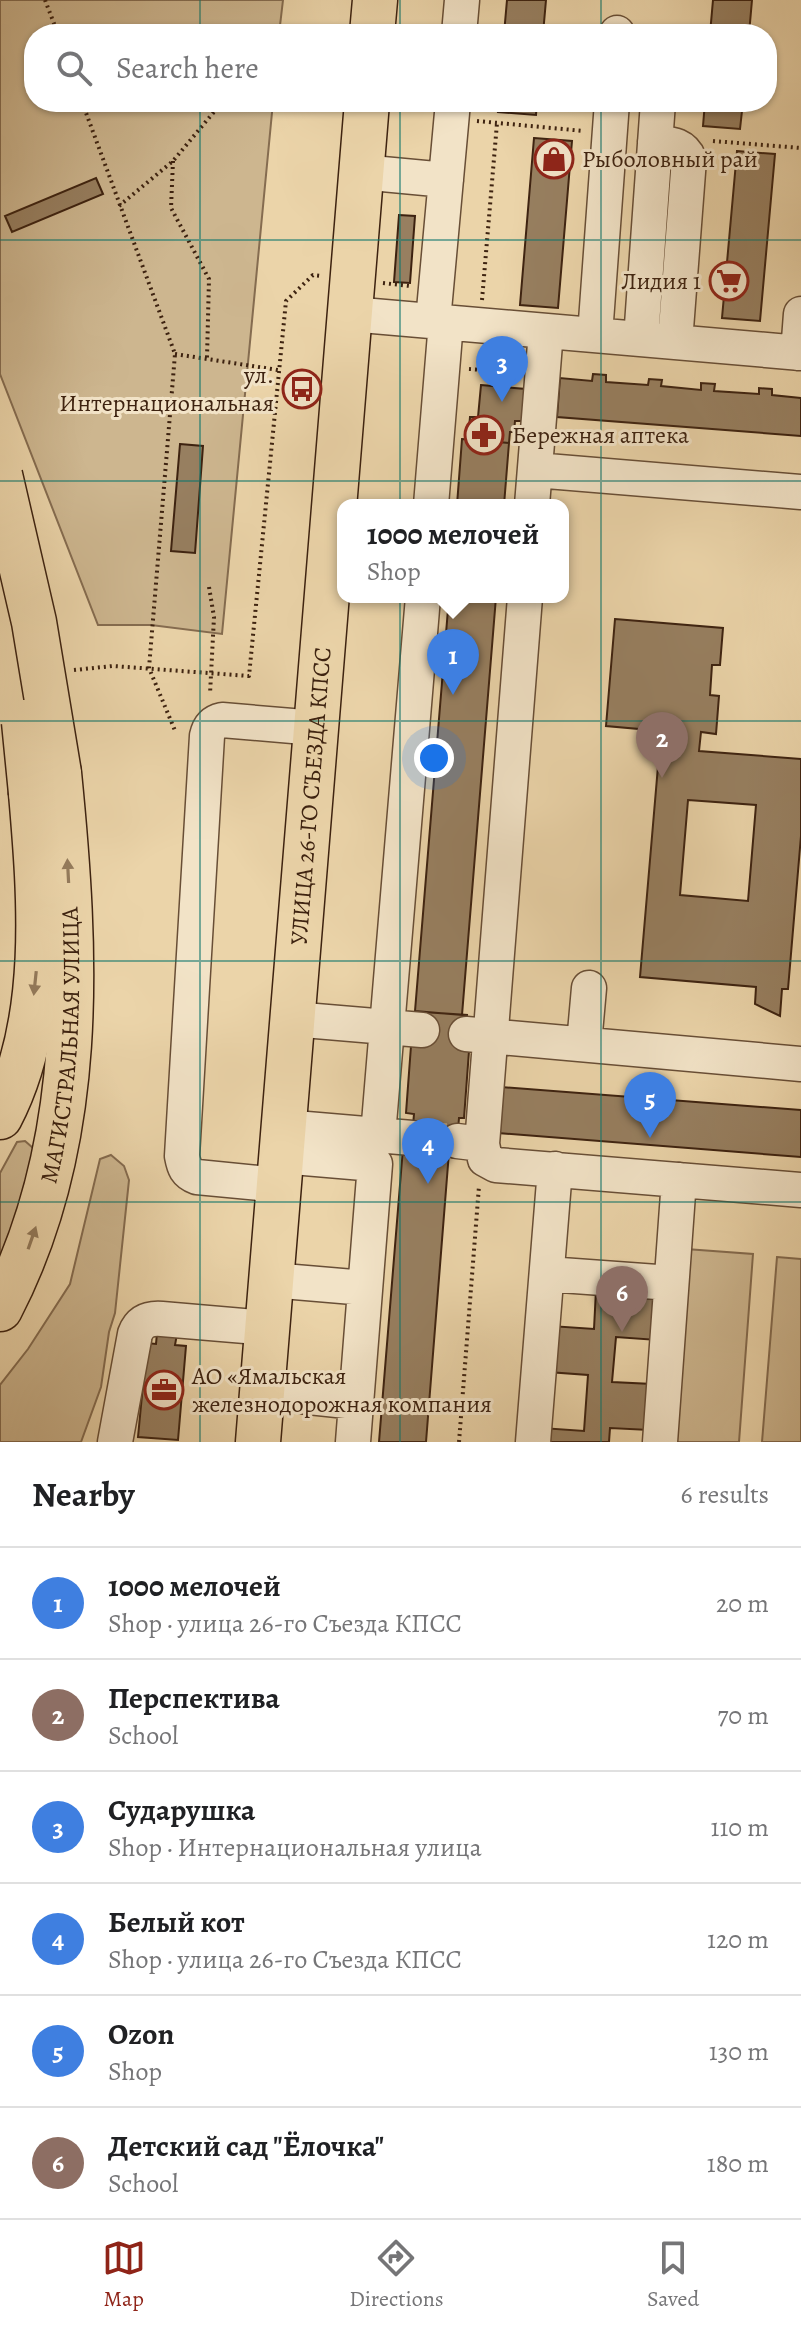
<!DOCTYPE html>
<html lang="en">
<head>
<meta charset="utf-8">
<style>
  :root { --surface:#fff; --page:#f2f2f2; --text:#202124; --muted:#757577; --line:#e0e0e0; --accent:#8f2418 }
  body { margin:0; font-family:Alegreya,serif; background:var(--page); color:var(--text) }
  .you { position:absolute; left:434px; top:758px; width:28px; height:28px; margin:-20px; border:6px solid #fff; border-radius:50%; background:#1a73e8; box-shadow:0 0 0 12px #1a73e833 }
  .badge { display:grid; place-items:center; width:52px; height:52px; border-radius:50%; background:var(--accent); color:#fff; font-size:26px; font-weight:700 }
  .pin { position:absolute; translate:-50% -66px; filter:drop-shadow(0 2px 4px #0008) }
  .pin::after { content:''; position:absolute; top:42px; width:28px; height:24px; background:inherit; clip-path:polygon(0 0,100% 0,50% 100%) }
  .popup { position:absolute; left:337px; top:499px; width:232px; height:104px; box-sizing:border-box; display:grid; place-content:center; border-radius:16px; background:var(--surface); filter:drop-shadow(0 2px 6px #0005); font-size:26px; white-space:nowrap; color:var(--muted) }
  .popup b { font-size:30px; color:var(--text) }
  .popup::after { content:''; position:absolute; left:50%; top:100%; margin-left:-16px; border:16px solid transparent; border-top-color:var(--surface) }
  .list { margin:0; padding:0; list-style:none }
  h2 { display:flex; justify-content:space-between; align-items:center; height:104px; margin:0; padding:0 32px; font-size:34px }
  h2 small { font-size:26px; font-weight:400; color:var(--muted) }
  .list li { display:grid; grid-template-columns:52px 1fr auto; gap:24px; align-items:center; box-sizing:border-box; height:112px; padding:0 32px; border-top:2px solid var(--line) }
  .list b { display:block; font-size:30px; white-space:nowrap }
  .list p { margin:0; font-size:26px; white-space:nowrap; color:var(--muted) }
  .list em { font-size:26px; font-style:normal; color:var(--muted) }
  .icon { flex:none; width:44px; height:44px; fill:none; stroke:currentColor; stroke-width:2; stroke-linecap:round; stroke-linejoin:round }
  .map { position:relative; flex:none; width:801px; height:1442px; overflow:hidden }
  .search { position:absolute; background:var(--surface); box-shadow:0 2px 6px #0004; left:24px; right:24px; top:24px; height:88px; display:flex; align-items:center; gap:20px; box-sizing:border-box; padding:0 28px; border-radius:32px; color:var(--muted); font-size:30px }
  .sheet { height:776px; background:var(--surface) }
  nav { display:flex; justify-content:space-around; align-items:center; box-sizing:border-box; height:112px; border-top:2px solid var(--line); background:var(--surface); font-size:22px; color:var(--muted) }
  nav a { display:grid; justify-items:center; gap:4px }
  nav .on { color:var(--accent) }
  .map>svg:first-child { display:block }
</style>
</head>
<body>
<div class="map">
<svg width="801" height="1442" viewBox="0 0 801 1442">
  <rect width="100%" height="100%" fill="#ebd4a9"/>
  <filter id="stains"><feTurbulence type="fractalNoise" baseFrequency=".0025" numOctaves="4"/><feColorMatrix values="0 0 0 0 .2 0 0 0 0 .09 0 0 0 0 .02 0 0 0 .5 -.17"/></filter>
  <radialGradient id="worn" r=".72"><stop offset=".6" stop-color="#630" stop-opacity="0"/><stop offset="1" stop-color="#630" stop-opacity=".3"/></radialGradient>
  <path fill="#cdb68f" stroke="#856c50" stroke-width="2" d="M0,0H283L279,34H34V102H273L222,634L151,625H98L0,374Z
    M25,1141L33,1148V1155L16,1220L0,1260V1173L17,1142Z
    M111,1155L124,1166L129,1180L115,1313L109,1332L101,1387L81,1442H0V1385L28,1349L70,1284L100,1159Z
    M686,1249L753,1254L739,1442H672Z
    M777,1257L801,1259V1442H762Z"/>
  <path fill="#977f60" stroke="#3d2210" stroke-width="2" fill-rule="evenodd" d="M507,0H546L543,34H504Z
    M713,0H752L749,34H710Z
    M499,102H537L536,115L498,112Z
    M705,102H743L740,129L703,126Z
    M534,138L572,141L558,308L520,305Z
    M737,151L775,154L760,321L722,318Z
    M96,178L103,194L12,232L5,216Z
    M399,215L415,216L410,283L394,282Z
    M593,374L606,375V382L648,385L649,379L662,380L661,386L701,390V383L715,384L714,391L759,394V388L772,389V395L801,398V436L557,417L560,378L592,381Z
    M481,385L526,389L524,421H515L514,432H510L509,443L468,439L470,417H478Z
    M462,439L509,443L504,505H457Z
    M180,444L203,446L195,553L171,551Z
    M449,597H496L462,1015L415,1011Z
    M615,619L723,628L720,665H712L710,695L719,696L716,734L701,732L699,751L801,759V836L788,989H782L780,1016L755,1004L756,987L640,977L661,731L606,726ZM688,800L756,805L748,901L680,895Z
    M423,1012L467,1015L464,1050L469,1051L464,1118H459L456,1153L411,1149L414,1114L406,1113L411,1046H421Z
    M501,1087L801,1110V1157L498,1133Z
    M403,1148L449,1152L426,1442H379Z
    M596,1290L660,1294L657,1340L616,1337L612,1382L652,1384L649,1430L610,1428L609,1442H541L542,1428L584,1431L588,1375L548,1372L551,1326L594,1329Z
    M157,1333L177,1334L175,1345L186,1346L178,1440L138,1437L147,1343L156,1344Z"/>
  <g fill="none" stroke-linecap="round" stroke-linejoin="round">
    <path stroke="#c8b08a" stroke-width="34" stroke-dasharray="34 17" stroke-linecap="butt" d="M412,1138L457,1141"/>
    <g stroke="#684e36" stroke-width="37">
      <path id="minor" d="M459,34L462,0
        M617,34V33
        M655,142C670,144 683,144 689,159L675,342
        M361,172L446,180
        M350,314L801,353
        M433,321L453,102
        M595,335L612,102
        M641,339L658,102
        M798,353L801,314
        M535,470L801,492
        M431,505L446,322
        M532,505L546,331
        M292,1019L422,1030
        M466,1034L801,1064
        M584,1044L589,988
        M283,1127L412,1138
        M378,1135L423,597
        M457,1141L482,1144L485,1159L496,1165L801,1190
        M482,1144L525,597
        M281,1156L375,1164L353,1442
        M279,1185L197,1177C186,1173 184,1167 182,1156L207,736C209,727 213,722 222,720L316,728
        M547,1274L671,1283
        M271,1280L365,1288
        M262,1392L356,1402
        M115,1442L135,1334C140,1321 149,1318 162,1319L267,1328
        M533,1442L555,1169
        M660,1442L679,1180"/>
    </g>
    <g stroke="#3d2210" stroke-width="47">
      <g id="major">
        <path d="M372,34L375,0"/>
        <path d="M0,1117C50,1022 40,897 31,793"/>
        <path id="s1" d="M0,1309C87,1142 77,954 59,773"/>
        <path id="s2" d="M258,1442L367,102"/>
      </g>
    </g>
    <path stroke="#3d2210" stroke-width="4" stroke-dasharray="2 4" stroke-linecap="butt" d="M45,0L58,34
      M82,102L175,354L149,668L176,733
      M477,121L584,131
      M713,141L801,148
      M173,161L171,208L209,279L207,358
      M119,206L173,161L218,107L228,102
      M383,283L410,286
      M482,300L497,123
      M175,354L278,370
      M469,369L516,372
      M209,587L214,617L210,694
      M74,670L113,666L249,676L286,301L313,275L322,276
      M459,1442L479,1186"/>
    <use href="#minor" stroke="#f2e3c7" stroke-width="34"/>
    <use href="#major" stroke="#ebd4a9" stroke-width="44"/>
    <g stroke="#3d2210" stroke-width="47" stroke-linecap="butt">
      <path id="major-bridge" d="M0,475L34,622L59,773
        M24,722L31,793"/>
    </g>
    <use href="#major-bridge" stroke="#ebd4a9" stroke-width="44"/>
  </g>
  <defs><path id="oneway-solid" d="M-6-.8H1V-3.2L6.5 0L1 3.2V.8H-6Z" transform="scale(2)"/></defs>
  <g fill="#947b5c">
    <use href="#oneway-solid" transform="translate(68 871) rotate(-93)"/>
    <use href="#oneway-solid" transform="translate(35 983) rotate(96)"/>
    <use href="#oneway-solid" transform="translate(32 1238) rotate(-71)"/>
  </g>
  <path fill="none" stroke="#0f766e" stroke-width="2" stroke-opacity="0.55" d="M200,0V34M400,0V34M601,0V34M200,102V1442M400,102V1442M601,102V1442M0,240H801M0,481H801M0,721H801M0,961H801M0,1202H801"/>
  <defs>
    <g id="shop-ring" transform="scale(2)"><circle r="9.5" fill="#f2e3c7" stroke="#8f2418" stroke-width="1.5"/><path d="M-5-2.5h2.3a2.7 3.5 0 0 1 5.4 0H5L5.5 6h-11ZM-1.5-2.5h3a1.5 2.3 0 0 0-3 0Z" fill="#8f2418"/></g>
    <g id="supermarket-ring" transform="scale(2)"><circle r="9.5" fill="#f2e3c7" stroke="#8f2418" stroke-width="1.5"/><path d="M-6-5.5h2.5l.6 2H6L4.5 2H-2.5L-4.4-4H-6ZM-1.5 3.2a1.3 1.3 0 1 0 .1 0ZM3 3.2a1.3 1.3 0 1 0 .1 0Z" fill="#8f2418"/></g>
    <g id="bus-ring" transform="scale(2)"><circle r="9.5" fill="#f2e3c7" stroke="#8f2418" stroke-width="1.5"/><path d="M-5-6H5V4H4V6H2V4H-2V6H-4V4H-5ZM-3.5-4V0h7V-4ZM-3.5 1.2v1.5H-2V1.2ZM2 1.2v1.5H3.5V1.2Z" fill="#8f2418"/></g>
    <g id="pharmacy-ring" transform="scale(2)"><circle r="9.5" fill="#f2e3c7" stroke="#8f2418" stroke-width="1.5"/><path d="M-2-6h4v4h4v4h-4v4h-4v-4h-4v-4h4Z" fill="#8f2418"/></g>
    <g id="office-ring" transform="scale(2)"><circle r="9.5" fill="#f2e3c7" stroke="#8f2418" stroke-width="1.5"/><path d="M-6-3h4V-5.5h4V-3h4V5H-6ZM-1-4.5V-3h2v-1.5ZM-6 0V1H6V0Z" fill="#8f2418"/></g>
  </defs>
  <g fill-rule="evenodd">
    <use href="#shop-ring" x="554" y="159"/>
    <use href="#supermarket-ring" x="729" y="281"/>
    <use href="#bus-ring" x="302" y="389"/>
    <use href="#pharmacy-ring" x="484" y="435"/>
    <use href="#office-ring" x="164" y="1390"/>
  </g>
  <g text-anchor="middle" dominant-baseline="central" stroke-width="6" stroke-linejoin="round" paint-order="stroke">
    <g font-size="24" fill="#3d2210" stroke="#f2e3c7" text-anchor="start">
      <text x="582" y="159">Рыболовный рай</text>
      <text x="701" y="281" text-anchor="end">Лидия 1</text>
      <text x="274" y="375" text-anchor="end">ул.<tspan x="274" dy="28">Интернациональная</tspan></text>
      <text x="512" y="435">Бережная аптека</text>
      <text x="192" y="1376">АО «Ямальская<tspan x="192" dy="28">железнодорожная компания</tspan></text>
    </g>
    <g font-size="24" fill="#3d2210" stroke="#f2e3c7">
      <text stroke="none"><textPath href="#s2" startOffset="648">УЛИЦА 26-ГО СЪЕЗДА КПСС</textPath></text>
      <text stroke="none"><textPath href="#s1" startOffset="274">МАГИСТРАЛЬНАЯ УЛИЦА</textPath></text>
    </g>
  </g>
  <rect width="100%" height="100%" filter="url(#stains)"/>
  <rect width="100%" height="100%" fill="url(#worn)"/>
</svg>
<div class="you"></div>
<div class="pin badge" style="left:453px;top:695px;background:#3f7fe0">1</div>
<div class="popup"><b>1000 мелочей</b>Shop</div>
<div class="pin badge" style="left:662px;top:778px;background:#8d6e63">2</div>
<div class="pin badge" style="left:502px;top:402px;background:#3f7fe0">3</div>
<div class="pin badge" style="left:428px;top:1184px;background:#3f7fe0">4</div>
<div class="pin badge" style="left:650px;top:1138px;background:#3f7fe0">5</div>
<div class="pin badge" style="left:622px;top:1332px;background:#8d6e63">6</div>
<div class="search"><svg class="icon" aria-label="search" viewBox="0 0 24 24"><circle cx="10" cy="10" r="6"/><path d="M15 15l6 6"/></svg>Search here</div>
</div>
<section class="sheet">
<h2>Nearby<small>6 results</small></h2>
<ul class="list">
<li><span class="badge" style="background:#3f7fe0">1</span><div><b>1000 мелочей</b><p>Shop · улица 26-го Съезда КПСС</p></div><em>20 m</em></li>
<li><span class="badge" style="background:#8d6e63">2</span><div><b>Перспектива</b><p>School</p></div><em>70 m</em></li>
<li><span class="badge" style="background:#3f7fe0">3</span><div><b>Сударушка</b><p>Shop · Интернациональная улица</p></div><em>110 m</em></li>
<li><span class="badge" style="background:#3f7fe0">4</span><div><b>Белый кот</b><p>Shop · улица 26-го Съезда КПСС</p></div><em>120 m</em></li>
<li><span class="badge" style="background:#3f7fe0">5</span><div><b>Ozon</b><p>Shop</p></div><em>130 m</em></li>
<li><span class="badge" style="background:#8d6e63">6</span><div><b>Детский сад &quot;Ёлочка&quot;</b><p>School</p></div><em>180 m</em></li>
</ul>
</section>
<nav>
<a class="on"><svg class="icon" aria-label="map" viewBox="0 0 24 24"><path d="M3 6l6-2 6 2 6-2v14l-6 2-6-2-6 2zM9 4v14M15 6v14"/></svg>Map</a>
<a><svg class="icon" aria-label="directions" viewBox="0 0 24 24"><path d="M12 3l9 9-9 9-9-9zM9 14v-3h6M13 9l2 2-2 2"/></svg>Directions</a>
<a><svg class="icon" aria-label="saved" viewBox="0 0 24 24"><path d="M7 4h10v16l-5-4-5 4z"/></svg>Saved</a>
</nav>
</body>
</html>
